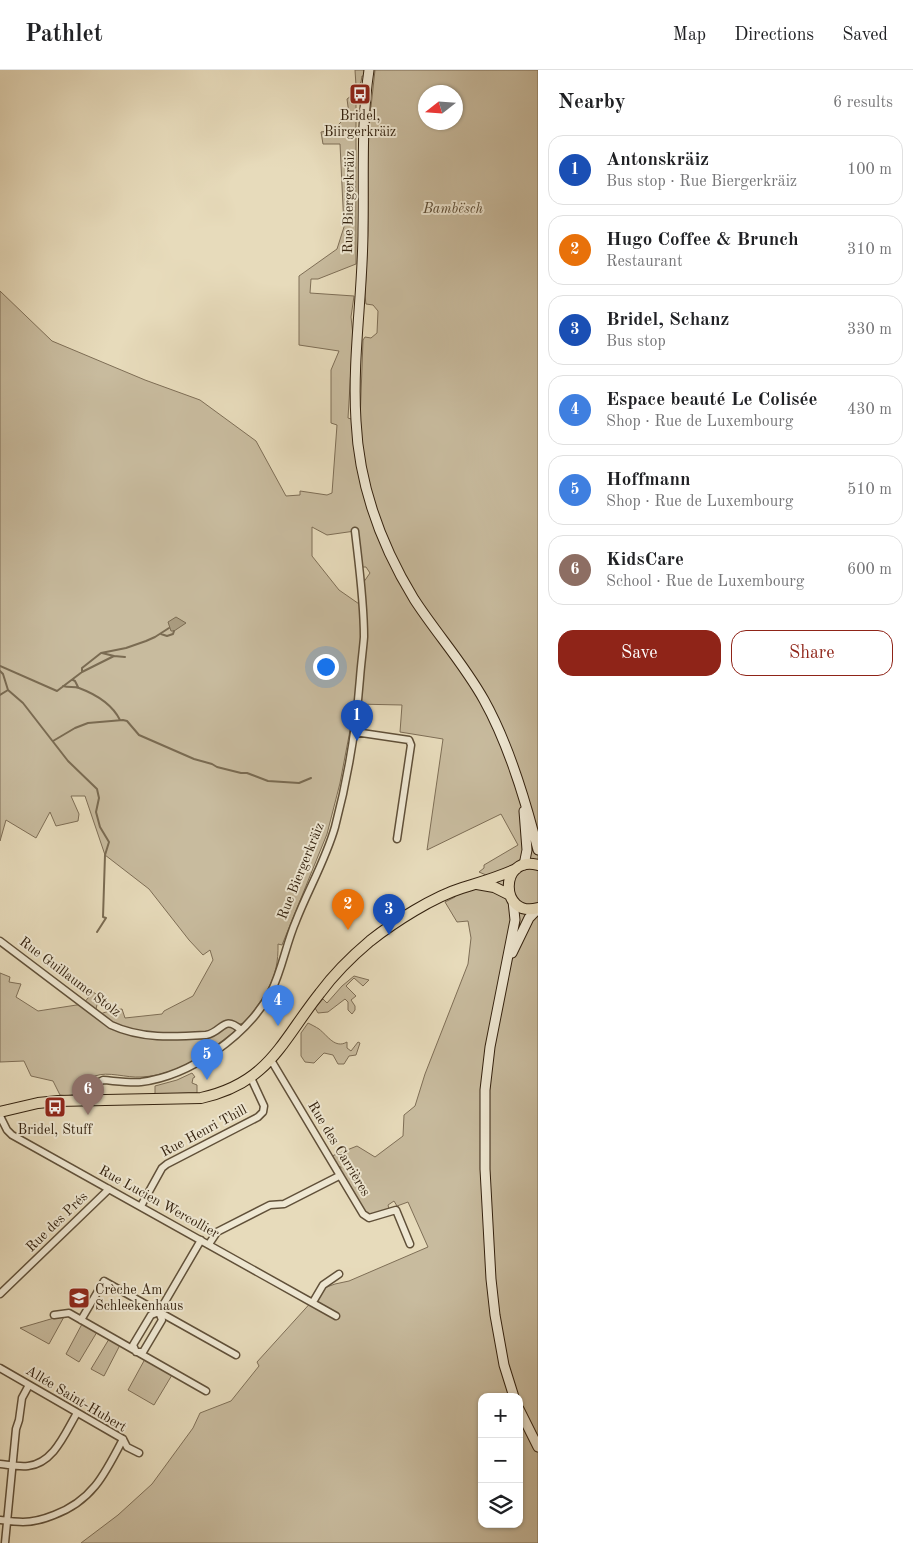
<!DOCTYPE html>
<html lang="en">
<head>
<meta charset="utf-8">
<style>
  :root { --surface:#fff; --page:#f2f2f2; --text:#202124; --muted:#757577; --line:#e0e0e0; --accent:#8f2418 }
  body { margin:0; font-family:"Old Standard TT",serif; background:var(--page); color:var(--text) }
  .controls { position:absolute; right:15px; bottom:15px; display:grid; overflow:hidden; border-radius:10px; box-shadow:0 1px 4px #0004 }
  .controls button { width:45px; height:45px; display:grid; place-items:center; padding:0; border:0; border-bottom:1px solid var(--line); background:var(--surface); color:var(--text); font:25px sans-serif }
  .compass { position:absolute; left:418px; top:15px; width:45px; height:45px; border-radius:50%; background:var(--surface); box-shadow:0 1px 4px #0004; rotate:253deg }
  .you { position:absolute; left:325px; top:596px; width:18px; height:18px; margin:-12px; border:4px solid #fff; border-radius:50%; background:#1a73e8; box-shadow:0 0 0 8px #1a73e833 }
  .badge { display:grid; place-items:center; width:32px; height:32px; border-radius:50%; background:var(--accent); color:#fff; font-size:16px; font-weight:700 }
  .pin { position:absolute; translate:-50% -41px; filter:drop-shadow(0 1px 2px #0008) }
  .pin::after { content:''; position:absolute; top:26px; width:18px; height:15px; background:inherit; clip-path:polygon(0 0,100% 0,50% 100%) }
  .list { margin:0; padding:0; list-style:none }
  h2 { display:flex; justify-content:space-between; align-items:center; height:65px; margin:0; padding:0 20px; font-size:21px }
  h2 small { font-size:16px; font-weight:400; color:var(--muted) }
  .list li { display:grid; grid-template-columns:32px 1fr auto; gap:15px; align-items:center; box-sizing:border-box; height:70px; margin:0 10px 10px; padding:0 10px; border:1px solid var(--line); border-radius:15px }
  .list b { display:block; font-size:19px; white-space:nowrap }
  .list p { margin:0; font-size:16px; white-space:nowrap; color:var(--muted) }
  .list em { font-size:16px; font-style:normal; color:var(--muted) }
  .actions { display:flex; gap:10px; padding:15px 20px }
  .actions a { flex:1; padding:11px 0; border:1px solid var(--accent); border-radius:15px; text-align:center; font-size:18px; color:var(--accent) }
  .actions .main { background:var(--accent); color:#fff }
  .icon { flex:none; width:28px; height:28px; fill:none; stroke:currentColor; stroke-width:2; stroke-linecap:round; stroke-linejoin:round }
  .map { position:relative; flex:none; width:538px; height:1473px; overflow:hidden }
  header { display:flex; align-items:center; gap:30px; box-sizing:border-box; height:70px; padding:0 25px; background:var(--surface); border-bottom:1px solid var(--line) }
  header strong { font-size:24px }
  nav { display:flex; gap:28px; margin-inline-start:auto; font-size:18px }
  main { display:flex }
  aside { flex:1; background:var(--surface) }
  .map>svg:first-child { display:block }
</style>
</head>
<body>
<header>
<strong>Pathlet</strong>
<nav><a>Map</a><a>Directions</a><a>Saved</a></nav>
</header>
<main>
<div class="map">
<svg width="538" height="1473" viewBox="0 0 538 1473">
  <rect width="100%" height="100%" fill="#e7dbbb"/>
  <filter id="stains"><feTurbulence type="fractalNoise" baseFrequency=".004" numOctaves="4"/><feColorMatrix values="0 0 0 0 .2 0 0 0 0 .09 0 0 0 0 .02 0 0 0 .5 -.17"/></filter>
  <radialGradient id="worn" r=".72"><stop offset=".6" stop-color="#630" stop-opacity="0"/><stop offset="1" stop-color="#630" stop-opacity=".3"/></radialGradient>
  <path fill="#c8bb9e" stroke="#7e6e56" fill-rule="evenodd" d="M355,0H365L364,6H362L361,12L358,16H356Z
    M375,0H538V1473H81L118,1445L152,1414L193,1358L200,1343L231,1331L259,1296L257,1292L324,1218L335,1214L349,1211L428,1177L408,1132L397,1136L394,1131L388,1135L389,1139L369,1146L364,1143L350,1115L340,1102L341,1097L336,1096L331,1089L332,1086L357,1076L375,1087L403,1066L404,1045L415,1036L425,1004L468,894L471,868L468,851L457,852L445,832L455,827L458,819L496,803L486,805L479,802L484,798V795L518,775L501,744L427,780L443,669L400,662L402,635L355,634L340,713L327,764L282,875L278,874C279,909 265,926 244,953L235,955V961C206,983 179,1005 141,1007C126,1008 108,1001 95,1006C80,1012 83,1029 60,1025L53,1011L31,1006L24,991L0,992V903L10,907L9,912L21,914L16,927L38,941L83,934L93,922L99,926L96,939L100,944L112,940L122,939L125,948L162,944L164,941L193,926L213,890L210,880L203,885L189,870L149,819L105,785L85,726H71L79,744L78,751L56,756L50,742L36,768L6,750L0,771V221L52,271L145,310L200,330L256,371L286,426L300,425V421L327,425L332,423L337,355L331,353V300L339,281L299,275V206L337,179L344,157L340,74H323L321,62L333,60L349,44L347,29L351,26L356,29V194L318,209H311L310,223L354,226L351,247L353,265L348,348L360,352L363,270L365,267L371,268L377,263L378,241L373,235L366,234L365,226L368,160V94L369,55ZM426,22H456V52H426ZM312,457L327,465L355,461L359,497H366L370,503L361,516L362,536L339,520L312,486ZM482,1327H519V1454H482Z
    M354,906L369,910L363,916L354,908L346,916L356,926L351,930L355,936V940L352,944L348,940V932L345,929L328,942L318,943L315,938L323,929L327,933L342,916Z
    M308,953C312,955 316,957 319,959C328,966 335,979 347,972V978L351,981L358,972L360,973L356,985L349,986L344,994H338L333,985L324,983L314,993L305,992L301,986V963Z
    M192,1003L195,1007L193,1008L192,1013L197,1015V1023L155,1024V1016L177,1010Z
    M65,1245L49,1274L20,1258L61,1246Z
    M82,1254L97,1262L79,1292L66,1284Z
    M109,1269L120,1275L104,1306L91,1299Z
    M145,1289L172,1305L154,1335L128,1320Z"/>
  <path fill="#aa9c80" stroke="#7a6b52" d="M176,547L186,553L174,561H171L168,552Z"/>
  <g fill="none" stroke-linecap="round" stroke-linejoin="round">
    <path stroke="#7a6b52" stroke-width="2" d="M161,564L167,566L173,564L174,561
      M102,583L114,586
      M0,596L57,621L82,602L114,586L125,587
      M0,601L3,604L8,620L23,633L68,691L97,719L99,728L96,742L100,757L109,772L105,785L103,847L106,848L97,862
      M82,602V598L101,583L126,578L146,571L155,567L169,558
      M73,610L75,611L78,617
      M63,616C69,618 74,616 79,618C95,624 112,634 120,650
      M0,625L8,620
      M53,671L75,658L88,653L123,650L127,651L139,665L194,689L212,694L217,697L241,703H247L268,711L299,713L311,708"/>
    <g stroke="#605039" stroke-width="9">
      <path id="street" d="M355,662L409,670L411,675L397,769
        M0,871L111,955C141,969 173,967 206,965C223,962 223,944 241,960
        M271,990L363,1144L369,1148L396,1140L410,1174
        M87,1030C91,1021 94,1014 103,1010C116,1011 129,1013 141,1012C190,1006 247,966 271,922C282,900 286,874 296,851C308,820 326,789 335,757C348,708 356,659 360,608C361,594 363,580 364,567C364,531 359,496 355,461
        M0,1046L7,1060L12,1065L336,1246
        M141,1136L162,1098L167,1094L258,1047L263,1042L264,1036L251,1008
        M209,1174L217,1162L270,1135L284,1134L339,1106
        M0,1224L109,1119
        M313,1232L323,1215L339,1204
        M159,1242L162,1250L143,1282H136L133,1275L151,1245L159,1242L201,1170
        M54,1245L69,1243L206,1321
        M81,1250L104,1211L236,1285
        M0,1298L123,1369L127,1377L139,1383
        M0,1394C9,1395 19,1397 28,1396C54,1393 65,1363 77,1343
        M0,1450C8,1451 16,1452 23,1452C34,1452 44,1449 54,1445C92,1431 105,1404 123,1369
        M5,1473L16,1359L19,1350L22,1328L29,1315"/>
    </g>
    <g stroke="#33210e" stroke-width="11">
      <path id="secondary" d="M369,0C361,53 364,105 363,159C363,223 352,287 356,351C359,415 381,475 414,529C436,563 464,594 484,630C508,673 526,732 538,780
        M524,795L527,780L524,741
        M513,831L515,850L490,977L485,1020V1099L491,1209L495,1245L504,1295L514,1327
        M512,883L529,848L538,839
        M519,1339L538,1377"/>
    </g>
    <g stroke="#33210e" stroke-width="12">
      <path id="primary" d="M538,795C499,784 499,849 538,838
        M477,814L494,817L510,825
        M0,1042L38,1033L58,1031L201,1028C269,1013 281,972 320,923C334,904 351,887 370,871C394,852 433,827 462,818C481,812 499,807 516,799"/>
    </g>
    <use href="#street" stroke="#efe8d3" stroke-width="6"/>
    <use href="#secondary" stroke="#efe8d3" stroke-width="9"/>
    <use href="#primary" stroke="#e7dbbb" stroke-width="10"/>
  </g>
  <defs>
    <g id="bus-square" transform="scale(1.125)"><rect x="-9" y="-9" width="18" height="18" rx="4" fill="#8f2418" stroke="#efe8d3"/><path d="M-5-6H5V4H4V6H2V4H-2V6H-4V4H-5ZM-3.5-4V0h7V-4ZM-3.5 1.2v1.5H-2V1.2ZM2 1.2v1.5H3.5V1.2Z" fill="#fff"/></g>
    <g id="school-square" transform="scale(1.125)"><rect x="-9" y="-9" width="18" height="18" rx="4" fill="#8f2418" stroke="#efe8d3"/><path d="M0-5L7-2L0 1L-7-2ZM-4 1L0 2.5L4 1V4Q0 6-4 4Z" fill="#fff"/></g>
  </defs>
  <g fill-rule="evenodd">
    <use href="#bus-square" x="360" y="24"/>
    <use href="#bus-square" x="55" y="1037"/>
    <use href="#school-square" x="79" y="1228"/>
  </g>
  <g text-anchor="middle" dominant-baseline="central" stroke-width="4" stroke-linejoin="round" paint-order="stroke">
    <g font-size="14" fill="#33210e" stroke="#efe8d3">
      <text x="360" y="46">Bridel,<tspan x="360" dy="16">Biirgerkräiz</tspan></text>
      <text x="55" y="1060">Bridel, Stuff</text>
      <text x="95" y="1220" text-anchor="start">Crèche Am<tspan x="95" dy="16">Schleekenhaus</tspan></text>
    </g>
    <g font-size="14" fill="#33210e" stroke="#efe8d3">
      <text transform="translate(349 132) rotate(-89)">Rue Biergerkräiz</text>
      <text transform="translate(301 801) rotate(-68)">Rue Biergerkräiz</text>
      <text transform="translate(70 907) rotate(37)">Rue Guillaume Stolz</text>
      <text transform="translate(204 1061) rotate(-28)">Rue Henri Thill</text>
      <text transform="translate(339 1079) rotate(59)">Rue des Carrières</text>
      <text transform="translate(159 1132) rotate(29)">Rue Lucien Wercollier</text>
      <text transform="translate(57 1152) rotate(-44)">Rue des Prés</text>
      <text transform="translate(76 1329) rotate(31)">Allée Saint-Hubert</text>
    </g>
    <g font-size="14" font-style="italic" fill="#584832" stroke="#efe8d3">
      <text x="453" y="139">Bambësch</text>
    </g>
  </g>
  <rect width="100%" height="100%" filter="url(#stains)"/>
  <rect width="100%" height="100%" fill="url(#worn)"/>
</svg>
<div class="controls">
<button>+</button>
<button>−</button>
<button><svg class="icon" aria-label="layers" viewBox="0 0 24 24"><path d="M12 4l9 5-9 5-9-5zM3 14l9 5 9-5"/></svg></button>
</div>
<svg class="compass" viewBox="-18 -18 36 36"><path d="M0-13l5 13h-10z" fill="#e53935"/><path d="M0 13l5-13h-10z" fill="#757577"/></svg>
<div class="you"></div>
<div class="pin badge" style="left:357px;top:671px;background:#1a4fb4">1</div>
<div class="pin badge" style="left:348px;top:860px;background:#e8710a">2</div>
<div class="pin badge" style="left:389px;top:865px;background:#1a4fb4">3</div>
<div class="pin badge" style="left:278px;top:956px;background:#3f7fe0">4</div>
<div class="pin badge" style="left:207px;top:1010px;background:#3f7fe0">5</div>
<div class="pin badge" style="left:88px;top:1045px;background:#8d6e63">6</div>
</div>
<aside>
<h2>Nearby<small>6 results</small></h2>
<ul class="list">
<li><span class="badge" style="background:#1a4fb4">1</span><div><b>Antonskräiz</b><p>Bus stop · Rue Biergerkräiz</p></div><em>100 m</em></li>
<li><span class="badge" style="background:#e8710a">2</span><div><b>Hugo Coffee &amp; Brunch</b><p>Restaurant</p></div><em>310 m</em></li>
<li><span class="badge" style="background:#1a4fb4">3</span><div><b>Bridel, Schanz</b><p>Bus stop</p></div><em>330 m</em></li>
<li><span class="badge" style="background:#3f7fe0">4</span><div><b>Espace beauté Le Colisée</b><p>Shop · Rue de Luxembourg</p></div><em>430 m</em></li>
<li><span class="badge" style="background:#3f7fe0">5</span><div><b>Hoffmann</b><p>Shop · Rue de Luxembourg</p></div><em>510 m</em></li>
<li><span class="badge" style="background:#8d6e63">6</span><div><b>KidsCare</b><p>School · Rue de Luxembourg</p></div><em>600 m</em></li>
</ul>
<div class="actions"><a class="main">Save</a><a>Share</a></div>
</aside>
</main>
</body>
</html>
